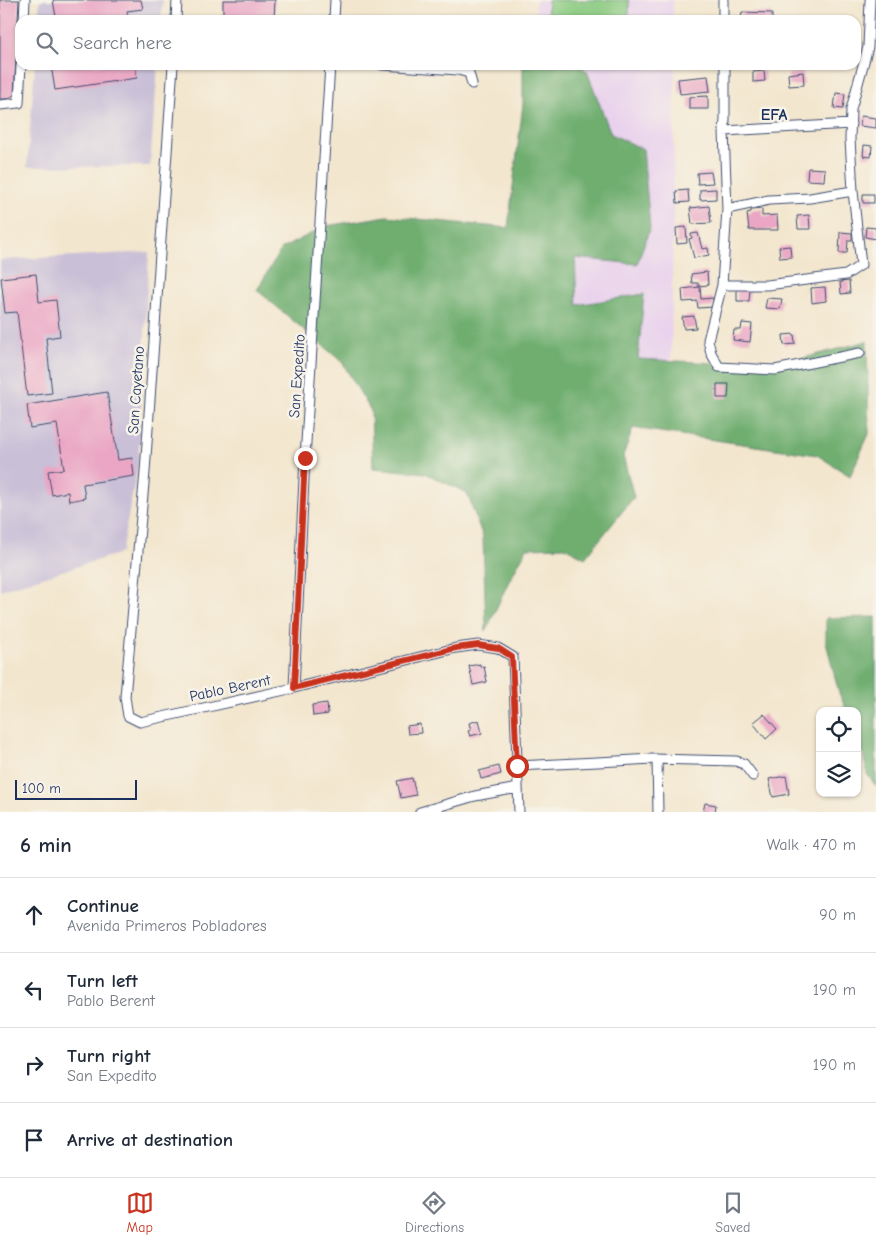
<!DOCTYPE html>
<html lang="en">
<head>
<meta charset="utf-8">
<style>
  :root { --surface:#fff; --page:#f2f2f3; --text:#1f2937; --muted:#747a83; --line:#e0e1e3; --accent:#c8321e }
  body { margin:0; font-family:"Comic Neue",sans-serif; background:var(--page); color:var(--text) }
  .controls { position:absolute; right:15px; bottom:15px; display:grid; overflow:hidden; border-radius:10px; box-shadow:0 1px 4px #0004 }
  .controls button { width:45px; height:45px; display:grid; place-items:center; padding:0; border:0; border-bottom:1px solid var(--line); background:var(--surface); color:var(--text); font:25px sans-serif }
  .scale { position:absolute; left:15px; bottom:12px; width:122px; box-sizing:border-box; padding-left:5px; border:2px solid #1b2f5e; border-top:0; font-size:14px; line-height:18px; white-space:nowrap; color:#1b2f5e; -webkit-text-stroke:4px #f7f3e8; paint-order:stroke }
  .stop { position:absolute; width:15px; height:15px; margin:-11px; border:4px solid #c8321e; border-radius:50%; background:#fff }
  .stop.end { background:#c8321e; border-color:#fff; box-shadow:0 1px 5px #0008 }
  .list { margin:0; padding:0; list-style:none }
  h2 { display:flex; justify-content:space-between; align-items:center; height:65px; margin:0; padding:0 20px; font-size:21px }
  h2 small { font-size:16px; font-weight:400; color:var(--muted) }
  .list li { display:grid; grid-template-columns:32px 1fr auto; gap:15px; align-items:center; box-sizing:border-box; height:75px; padding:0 20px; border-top:1px solid var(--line) }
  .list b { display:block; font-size:19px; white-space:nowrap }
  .list p { margin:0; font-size:16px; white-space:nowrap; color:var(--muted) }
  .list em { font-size:16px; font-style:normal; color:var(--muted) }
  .icon { flex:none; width:28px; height:28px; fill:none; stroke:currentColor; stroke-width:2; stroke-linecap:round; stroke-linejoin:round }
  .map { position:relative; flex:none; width:876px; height:812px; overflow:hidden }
  .search { position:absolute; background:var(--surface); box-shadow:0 1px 4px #0004; left:15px; right:15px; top:15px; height:55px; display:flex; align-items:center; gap:12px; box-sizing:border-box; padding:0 18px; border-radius:15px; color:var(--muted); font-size:19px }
  .sheet { height:365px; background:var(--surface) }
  nav { display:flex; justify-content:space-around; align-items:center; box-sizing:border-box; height:70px; border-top:1px solid var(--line); background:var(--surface); font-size:14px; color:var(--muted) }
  nav a { display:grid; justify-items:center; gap:2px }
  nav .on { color:var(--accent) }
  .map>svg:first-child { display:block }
</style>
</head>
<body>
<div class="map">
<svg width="876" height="812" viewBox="0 0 876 812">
  <rect width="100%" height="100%" fill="#f7f3e8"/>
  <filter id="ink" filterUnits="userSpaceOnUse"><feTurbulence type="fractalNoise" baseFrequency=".02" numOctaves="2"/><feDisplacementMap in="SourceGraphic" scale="10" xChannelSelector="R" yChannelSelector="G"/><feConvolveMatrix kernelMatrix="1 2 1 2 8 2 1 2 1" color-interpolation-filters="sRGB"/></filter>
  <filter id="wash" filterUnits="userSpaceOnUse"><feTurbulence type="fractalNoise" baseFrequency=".0096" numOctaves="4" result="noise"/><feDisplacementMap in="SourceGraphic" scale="20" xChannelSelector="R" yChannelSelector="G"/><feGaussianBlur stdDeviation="1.12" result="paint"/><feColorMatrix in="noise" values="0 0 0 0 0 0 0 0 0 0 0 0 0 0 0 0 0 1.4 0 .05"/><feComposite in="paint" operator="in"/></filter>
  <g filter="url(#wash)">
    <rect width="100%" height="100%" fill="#f3e6ce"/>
    <path fill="#e9d2ed" d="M536,0H673V20H535Z
      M532,65H675L671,369L514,359Z"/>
    <path fill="#c9bfd7" d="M40,0H163L161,20H38Z
      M35,65H158L150,166L27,167Z
      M149,252L138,465L121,553L0,590V260Z"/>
    <path fill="#8aca81" stroke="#527c70" d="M548,0H629V20H547Z"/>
    <path fill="#6fae6f" stroke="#456e66" d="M523,65H578L587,71L611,134L643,149L650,228L637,264L575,258L577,305L644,294L638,359L775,366L867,341L869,434L850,476L817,455L633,428L623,456L634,497L585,558L565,547L527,548L507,585L486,631L483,537L467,493L425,473L373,468L371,411L342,362L257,290L281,249L326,226L387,216L508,228L523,104Z
      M876,617V786L867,774L862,747L857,744V711H847L839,693L826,642V618Z"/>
    <g id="blocks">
      <path fill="#eaa6c4" d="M0,0H19L14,95L8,99H0Z
        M53,0H141L143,9L127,11L128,20H45V19L56,17Z
        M223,0H275L274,20H223Z
        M742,12L772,13V20H741Z
        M51,65H135L137,78L55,90Z
        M764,71L765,81L753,82V72Z
        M803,72L804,85L789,86L788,74Z
        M708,76L710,91L680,94L678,79Z
        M836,93L845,94L843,109L834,108Z
        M708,96V109H689V97Z
        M861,116L876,118V128L860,126Z
        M864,145L872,146L871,157L863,156Z
        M808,168L825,169L824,181L807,180Z
        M711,172L713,183L698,184L697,173Z
        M716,189V199L700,200V190Z
        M688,190L689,202L677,203L676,191Z
        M863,194H874V203H863Z
        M709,206L711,223L692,224L690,208Z
        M762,209V216L777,215L778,230H749L747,213L751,212V210Z
        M809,215L810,229H798L797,216Z
        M686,227L687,243L677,244L676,228Z
        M866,227L876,228V239L865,237Z
        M840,232L852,233V240H848L847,253H839Z
        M698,233L702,249L708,248L709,255L694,258L689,239L692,238L691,234Z
        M790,246L791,257L780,258L779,247Z
        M707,272L708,285L698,286V283H692L691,274Z
        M36,274L39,302L56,300L60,336L46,338L52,393L27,396L17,312L5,313L1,278Z
        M849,281L850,293L841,294L840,282Z
        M700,287L701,299L713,298V307L698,308L697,301L683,302L682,289Z
        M825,287L826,301L812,303L811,288Z
        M737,288L750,289L749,301H737Z
        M767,298L782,299L780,309L765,308Z
        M694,316L696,328L684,329L682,317Z
        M742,323L752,324L750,342L733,340L734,330H741Z
        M794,334L795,344L784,345L783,335Z
        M717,384H729L728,398H717Z
        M107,392L118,460L132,458L134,476L83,484L85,498L69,501L68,492L52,495L48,471L64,469L57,424L30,428L27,405Z
        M480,664V667L484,666L487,682L473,685L469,666Z
        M327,703L328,714L313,716L312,705Z
        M764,714L777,729L766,739L753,723Z
        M479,720L482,733L470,736L468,731L471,730L469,723Z
        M420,724L421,733L408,734L407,726Z
        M499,766L501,774L481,779L479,771Z
        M786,776L789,794L773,797L769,779Z
        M412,778L416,795L401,798L397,781Z
        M705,803L716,805L715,812H703Z"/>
    </g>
  </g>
  <g filter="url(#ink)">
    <use href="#blocks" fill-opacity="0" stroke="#3b4a6f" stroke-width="1"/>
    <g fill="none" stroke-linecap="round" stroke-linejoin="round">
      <g stroke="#3b4a6f" stroke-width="11">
        <path id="street" d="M723,0V20
          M24,20L25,0
          M176,20L177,0
          M334,20L335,0
          M173,65L145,472L125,697L128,716L140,722L294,688L456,648L478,645L498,648L513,657L519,812
          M382,65L458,70L469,73L472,84
          M725,65V120L724,131L727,209L722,285L708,340L711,353L719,367L775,370L860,353
          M0,105L19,103L21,65
          M724,131L851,124
          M727,209L769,200L810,198L853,191
          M722,285H767L846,275L861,265L853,191L850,139L851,109L868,47L870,0
          M294,688L305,458L330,65
          M657,759L658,812
          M517,766L617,761L652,759L736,761L744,764L753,776
          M420,812L475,796L518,788"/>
      </g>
      <use href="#street" stroke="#fff" stroke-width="9"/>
    </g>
  </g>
  <g fill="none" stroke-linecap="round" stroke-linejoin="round" filter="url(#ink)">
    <path stroke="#c8321e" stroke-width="6" d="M305,458L294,688L456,648L478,645L498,648L512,657L517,766"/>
  </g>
  <g text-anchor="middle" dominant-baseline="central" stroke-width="5" stroke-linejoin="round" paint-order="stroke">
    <g font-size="15" fill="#1b2f5e" stroke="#f7f3e8">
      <text transform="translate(297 376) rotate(-86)">San Expedito</text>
      <text transform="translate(136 390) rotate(-86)">San Cayetano</text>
      <text transform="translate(230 688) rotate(-12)">Pablo Berent</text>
    </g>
    <g font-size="16" font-weight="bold" fill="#1b2f5e" stroke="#f7f3e8">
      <text x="774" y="115">EFA</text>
    </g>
  </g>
</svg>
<div class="controls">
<button><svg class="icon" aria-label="locate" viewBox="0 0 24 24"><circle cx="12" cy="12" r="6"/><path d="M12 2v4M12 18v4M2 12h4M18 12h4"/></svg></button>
<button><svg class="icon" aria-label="layers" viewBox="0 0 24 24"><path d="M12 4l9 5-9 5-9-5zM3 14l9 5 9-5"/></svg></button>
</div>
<div class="scale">100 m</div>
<div class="stop" style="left:517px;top:766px"></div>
<div class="stop end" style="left:305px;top:458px"></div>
<div class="search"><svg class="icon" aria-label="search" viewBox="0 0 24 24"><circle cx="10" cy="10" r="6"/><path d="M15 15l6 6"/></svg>Search here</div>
</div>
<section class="sheet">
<h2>6 min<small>Walk · 470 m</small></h2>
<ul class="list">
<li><svg class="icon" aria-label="ahead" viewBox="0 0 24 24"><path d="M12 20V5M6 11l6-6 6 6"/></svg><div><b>Continue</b><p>Avenida Primeros Pobladores</p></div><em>90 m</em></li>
<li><svg class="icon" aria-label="left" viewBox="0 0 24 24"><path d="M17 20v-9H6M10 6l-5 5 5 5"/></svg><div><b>Turn left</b><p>Pablo Berent</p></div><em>190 m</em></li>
<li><svg class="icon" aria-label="right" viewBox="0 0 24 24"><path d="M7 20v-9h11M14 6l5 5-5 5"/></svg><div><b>Turn right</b><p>San Expedito</p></div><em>190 m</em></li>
<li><svg class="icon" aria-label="arrive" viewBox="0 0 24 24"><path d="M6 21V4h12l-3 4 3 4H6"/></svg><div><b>Arrive at destination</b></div></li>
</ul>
</section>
<nav>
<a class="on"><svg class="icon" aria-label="map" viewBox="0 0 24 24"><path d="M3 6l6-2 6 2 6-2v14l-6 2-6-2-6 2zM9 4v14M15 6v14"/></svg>Map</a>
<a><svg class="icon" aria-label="directions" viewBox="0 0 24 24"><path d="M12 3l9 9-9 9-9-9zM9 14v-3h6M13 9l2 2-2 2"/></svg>Directions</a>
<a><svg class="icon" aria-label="saved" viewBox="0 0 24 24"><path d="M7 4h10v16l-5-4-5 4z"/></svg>Saved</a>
</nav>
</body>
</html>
